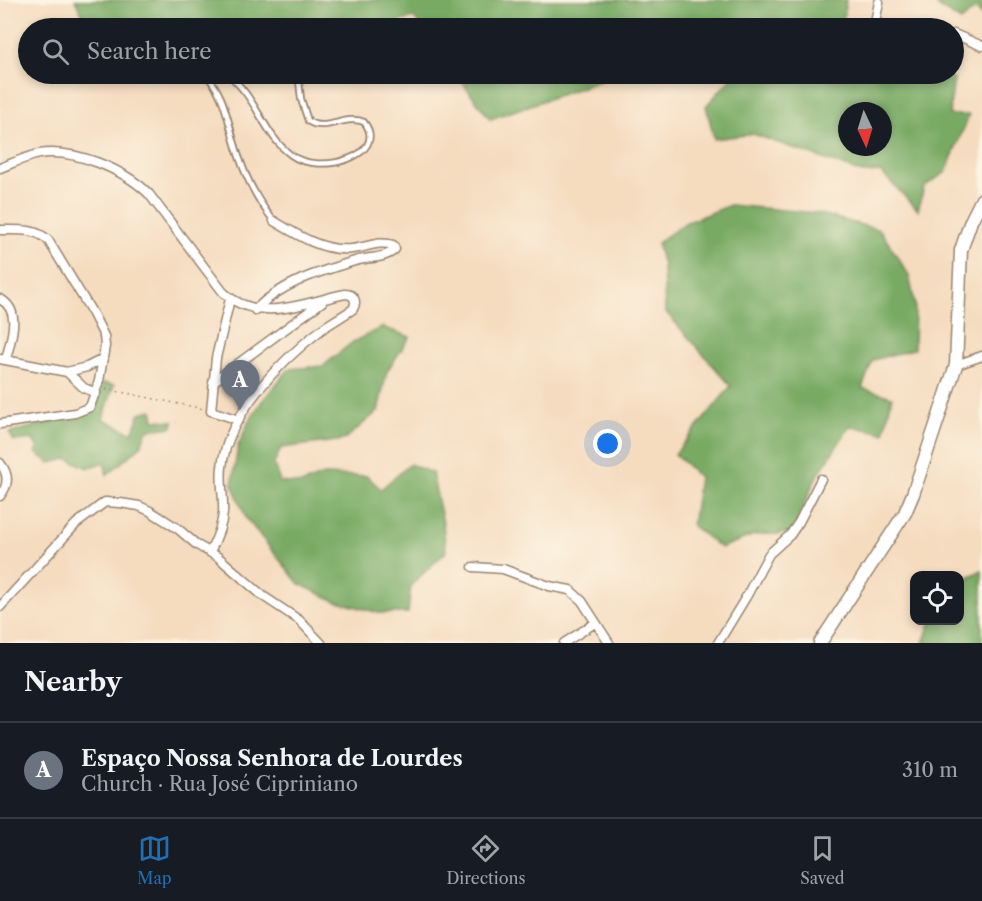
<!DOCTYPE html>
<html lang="en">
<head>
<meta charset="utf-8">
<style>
  :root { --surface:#171b24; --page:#20242c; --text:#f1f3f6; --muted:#9ea1a6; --line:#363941; --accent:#1f6fb2 }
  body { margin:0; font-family:"Libre Caslon Text",serif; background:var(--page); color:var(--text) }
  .controls { position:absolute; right:18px; bottom:18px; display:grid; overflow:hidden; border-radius:12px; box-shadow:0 3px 9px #0003 }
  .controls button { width:54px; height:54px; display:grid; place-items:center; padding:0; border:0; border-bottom:2px solid var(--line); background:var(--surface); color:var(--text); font:30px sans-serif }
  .compass { position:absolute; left:838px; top:102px; width:54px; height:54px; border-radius:50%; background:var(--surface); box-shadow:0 3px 9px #0003; rotate:176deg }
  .you { position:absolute; left:608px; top:444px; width:21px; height:21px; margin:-15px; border:4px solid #fff; border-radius:50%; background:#1a73e8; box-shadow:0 0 0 9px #1a73e833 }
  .badge { display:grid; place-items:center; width:39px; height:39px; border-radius:50%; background:var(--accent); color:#fff; font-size:20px; font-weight:700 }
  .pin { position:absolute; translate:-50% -50px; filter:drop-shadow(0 2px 3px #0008) }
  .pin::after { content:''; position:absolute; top:32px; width:21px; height:18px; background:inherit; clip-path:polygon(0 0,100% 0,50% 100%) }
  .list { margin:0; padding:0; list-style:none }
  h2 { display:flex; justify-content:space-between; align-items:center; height:78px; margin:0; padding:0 24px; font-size:26px }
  h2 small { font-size:20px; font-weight:400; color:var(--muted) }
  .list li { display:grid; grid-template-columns:39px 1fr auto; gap:18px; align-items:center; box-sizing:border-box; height:96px; padding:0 24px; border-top:2px solid var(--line) }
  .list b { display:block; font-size:22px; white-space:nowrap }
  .list p { margin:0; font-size:20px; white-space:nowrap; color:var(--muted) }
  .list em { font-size:20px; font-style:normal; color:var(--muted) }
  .icon { flex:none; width:33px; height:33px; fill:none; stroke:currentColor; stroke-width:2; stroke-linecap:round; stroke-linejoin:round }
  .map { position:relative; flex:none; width:982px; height:643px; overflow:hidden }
  .search { position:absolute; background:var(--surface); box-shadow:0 3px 9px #0003; left:18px; right:18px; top:18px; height:66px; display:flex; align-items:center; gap:15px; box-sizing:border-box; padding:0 21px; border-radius:33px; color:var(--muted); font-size:22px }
  .sheet { height:174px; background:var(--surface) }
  nav { display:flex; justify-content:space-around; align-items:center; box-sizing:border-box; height:84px; border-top:2px solid var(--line); background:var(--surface); font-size:16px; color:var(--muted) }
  nav a { display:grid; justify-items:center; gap:3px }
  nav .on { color:var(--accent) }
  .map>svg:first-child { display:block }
</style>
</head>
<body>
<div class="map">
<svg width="982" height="643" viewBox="0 0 982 643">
  <rect width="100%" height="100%" fill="#fcf5e5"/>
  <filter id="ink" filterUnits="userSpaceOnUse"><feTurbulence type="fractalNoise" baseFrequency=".0167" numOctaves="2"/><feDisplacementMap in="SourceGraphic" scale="12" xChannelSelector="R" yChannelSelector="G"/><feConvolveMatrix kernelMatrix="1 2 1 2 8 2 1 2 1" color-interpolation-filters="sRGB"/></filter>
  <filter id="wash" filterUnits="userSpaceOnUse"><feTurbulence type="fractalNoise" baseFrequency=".008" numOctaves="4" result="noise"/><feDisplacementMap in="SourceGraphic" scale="24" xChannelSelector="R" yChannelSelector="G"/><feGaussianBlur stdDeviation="1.35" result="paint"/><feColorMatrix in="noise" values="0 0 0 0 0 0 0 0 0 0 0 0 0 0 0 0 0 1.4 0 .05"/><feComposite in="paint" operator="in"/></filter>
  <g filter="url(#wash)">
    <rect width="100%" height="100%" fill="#f5dcbf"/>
    <path fill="#78aa64" stroke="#5a6a41" stroke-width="1.5" fill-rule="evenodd" d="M75,0H846L842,28H731L724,22L714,28H422L414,18L368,28H89Z
      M947,0H982V16L975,9L961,21L937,6Z
      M456,74H620L490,119Z
      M735,74H939L954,79L949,115H969L946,172L924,187L918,210L881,172L863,173L753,134L714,139L706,106ZM847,111H883V147H847Z
      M730,205L817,213L880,230L909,275L915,304L914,349L873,360L862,388L892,397L884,433L850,426L816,478L792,533L754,535L721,548L692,526L699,477L675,454L731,386L665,311L663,265L657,243L685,223Z
      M382,327L410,337L387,371L378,411L344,440L281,448L274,464L280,482L301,484L323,475L367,476L381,489L410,464L432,473L443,523L446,552L411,585L408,613H379L335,601L299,584L246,518L232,484L238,446L249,421L262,401L289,369L323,366L353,342Z
      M103,383L114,385L103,419L132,433L140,413L152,410L154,420L173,421V427L147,430L141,446L107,475L104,462L88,468L68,459L50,463L36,453L37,446L32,439L14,441L9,433L93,411Z
      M982,570V643H923L931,621L960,620V581Z"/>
  </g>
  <g filter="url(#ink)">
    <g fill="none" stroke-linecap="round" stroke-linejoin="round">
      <g stroke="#98836e" stroke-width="8">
        <path id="service" d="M205,74C223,92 226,113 233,137C241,167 254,197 274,221
          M228,74C234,79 239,85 244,91C260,111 269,139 291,155C319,176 390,156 364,122C346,114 324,133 308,121L301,99L299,81L302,76L309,74"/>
      </g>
      <g stroke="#98836e" stroke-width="11">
        <path id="minor" d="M874,28L879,2
          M954,34L982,46
          M0,168C13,163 26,157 39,154C74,148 125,170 149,194L223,292C258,325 305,302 345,294C355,294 357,302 353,309C343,316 332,322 322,329C281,361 228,412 222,467C220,482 224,498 223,513C222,527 216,540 210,552
          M0,230C17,230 35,228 48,240L93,314L104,336L105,346L99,381L90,407L75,413L0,424
          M0,299C23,311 10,340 6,360
          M230,299L216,358L211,411L239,420
          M255,310C281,283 321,271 355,261C368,257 386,259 395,249L393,245C379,240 366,248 352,249C324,252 297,235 274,221
          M0,359L67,372L87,367L103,359
          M956,365L982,356
          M67,372L84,388L96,393
          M213,382L322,302
          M0,463C9,474 9,485 0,496
          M473,567L503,569L549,586L570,590L582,601L609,643
          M0,607L76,524L105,502L120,503L139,506L150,511L177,528L197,545L218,557L263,596L299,620L321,643
          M564,643L595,623
          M718,643L746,597L769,554L790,535L799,522L821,479"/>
      </g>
      <g stroke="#98836e" stroke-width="15">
        <path id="secondary" d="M820,643L905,513L913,494L956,365L961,250L971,221L982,199"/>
      </g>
      <path stroke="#98836e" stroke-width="1.5" stroke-dasharray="1.5 4.5" stroke-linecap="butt" d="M106,389L204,409"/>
      <use href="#service" stroke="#fff" stroke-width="4.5"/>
      <use href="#minor" stroke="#fff" stroke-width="8"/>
      <use href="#secondary" stroke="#fff" stroke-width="12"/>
    </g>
  </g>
</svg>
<div class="controls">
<button><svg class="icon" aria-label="locate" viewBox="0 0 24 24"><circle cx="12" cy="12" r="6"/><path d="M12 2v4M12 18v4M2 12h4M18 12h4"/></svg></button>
</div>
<svg class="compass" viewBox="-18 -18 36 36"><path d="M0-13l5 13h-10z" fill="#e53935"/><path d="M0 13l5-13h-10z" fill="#9ea1a6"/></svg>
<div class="you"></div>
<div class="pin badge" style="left:240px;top:410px;background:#6b7280">A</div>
<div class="search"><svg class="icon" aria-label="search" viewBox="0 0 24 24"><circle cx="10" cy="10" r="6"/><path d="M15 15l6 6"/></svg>Search here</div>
</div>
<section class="sheet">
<h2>Nearby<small></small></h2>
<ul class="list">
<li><span class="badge" style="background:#6b7280">A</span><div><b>Espaço Nossa Senhora de Lourdes</b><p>Church · Rua José Cipriniano</p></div><em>310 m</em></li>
</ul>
</section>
<nav>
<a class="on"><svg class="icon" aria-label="map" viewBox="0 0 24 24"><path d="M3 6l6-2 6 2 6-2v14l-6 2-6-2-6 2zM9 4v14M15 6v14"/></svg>Map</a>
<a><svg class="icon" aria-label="directions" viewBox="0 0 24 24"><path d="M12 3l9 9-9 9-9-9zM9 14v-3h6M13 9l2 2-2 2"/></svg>Directions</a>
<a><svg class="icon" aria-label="saved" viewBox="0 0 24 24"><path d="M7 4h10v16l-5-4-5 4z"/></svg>Saved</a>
</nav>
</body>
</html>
